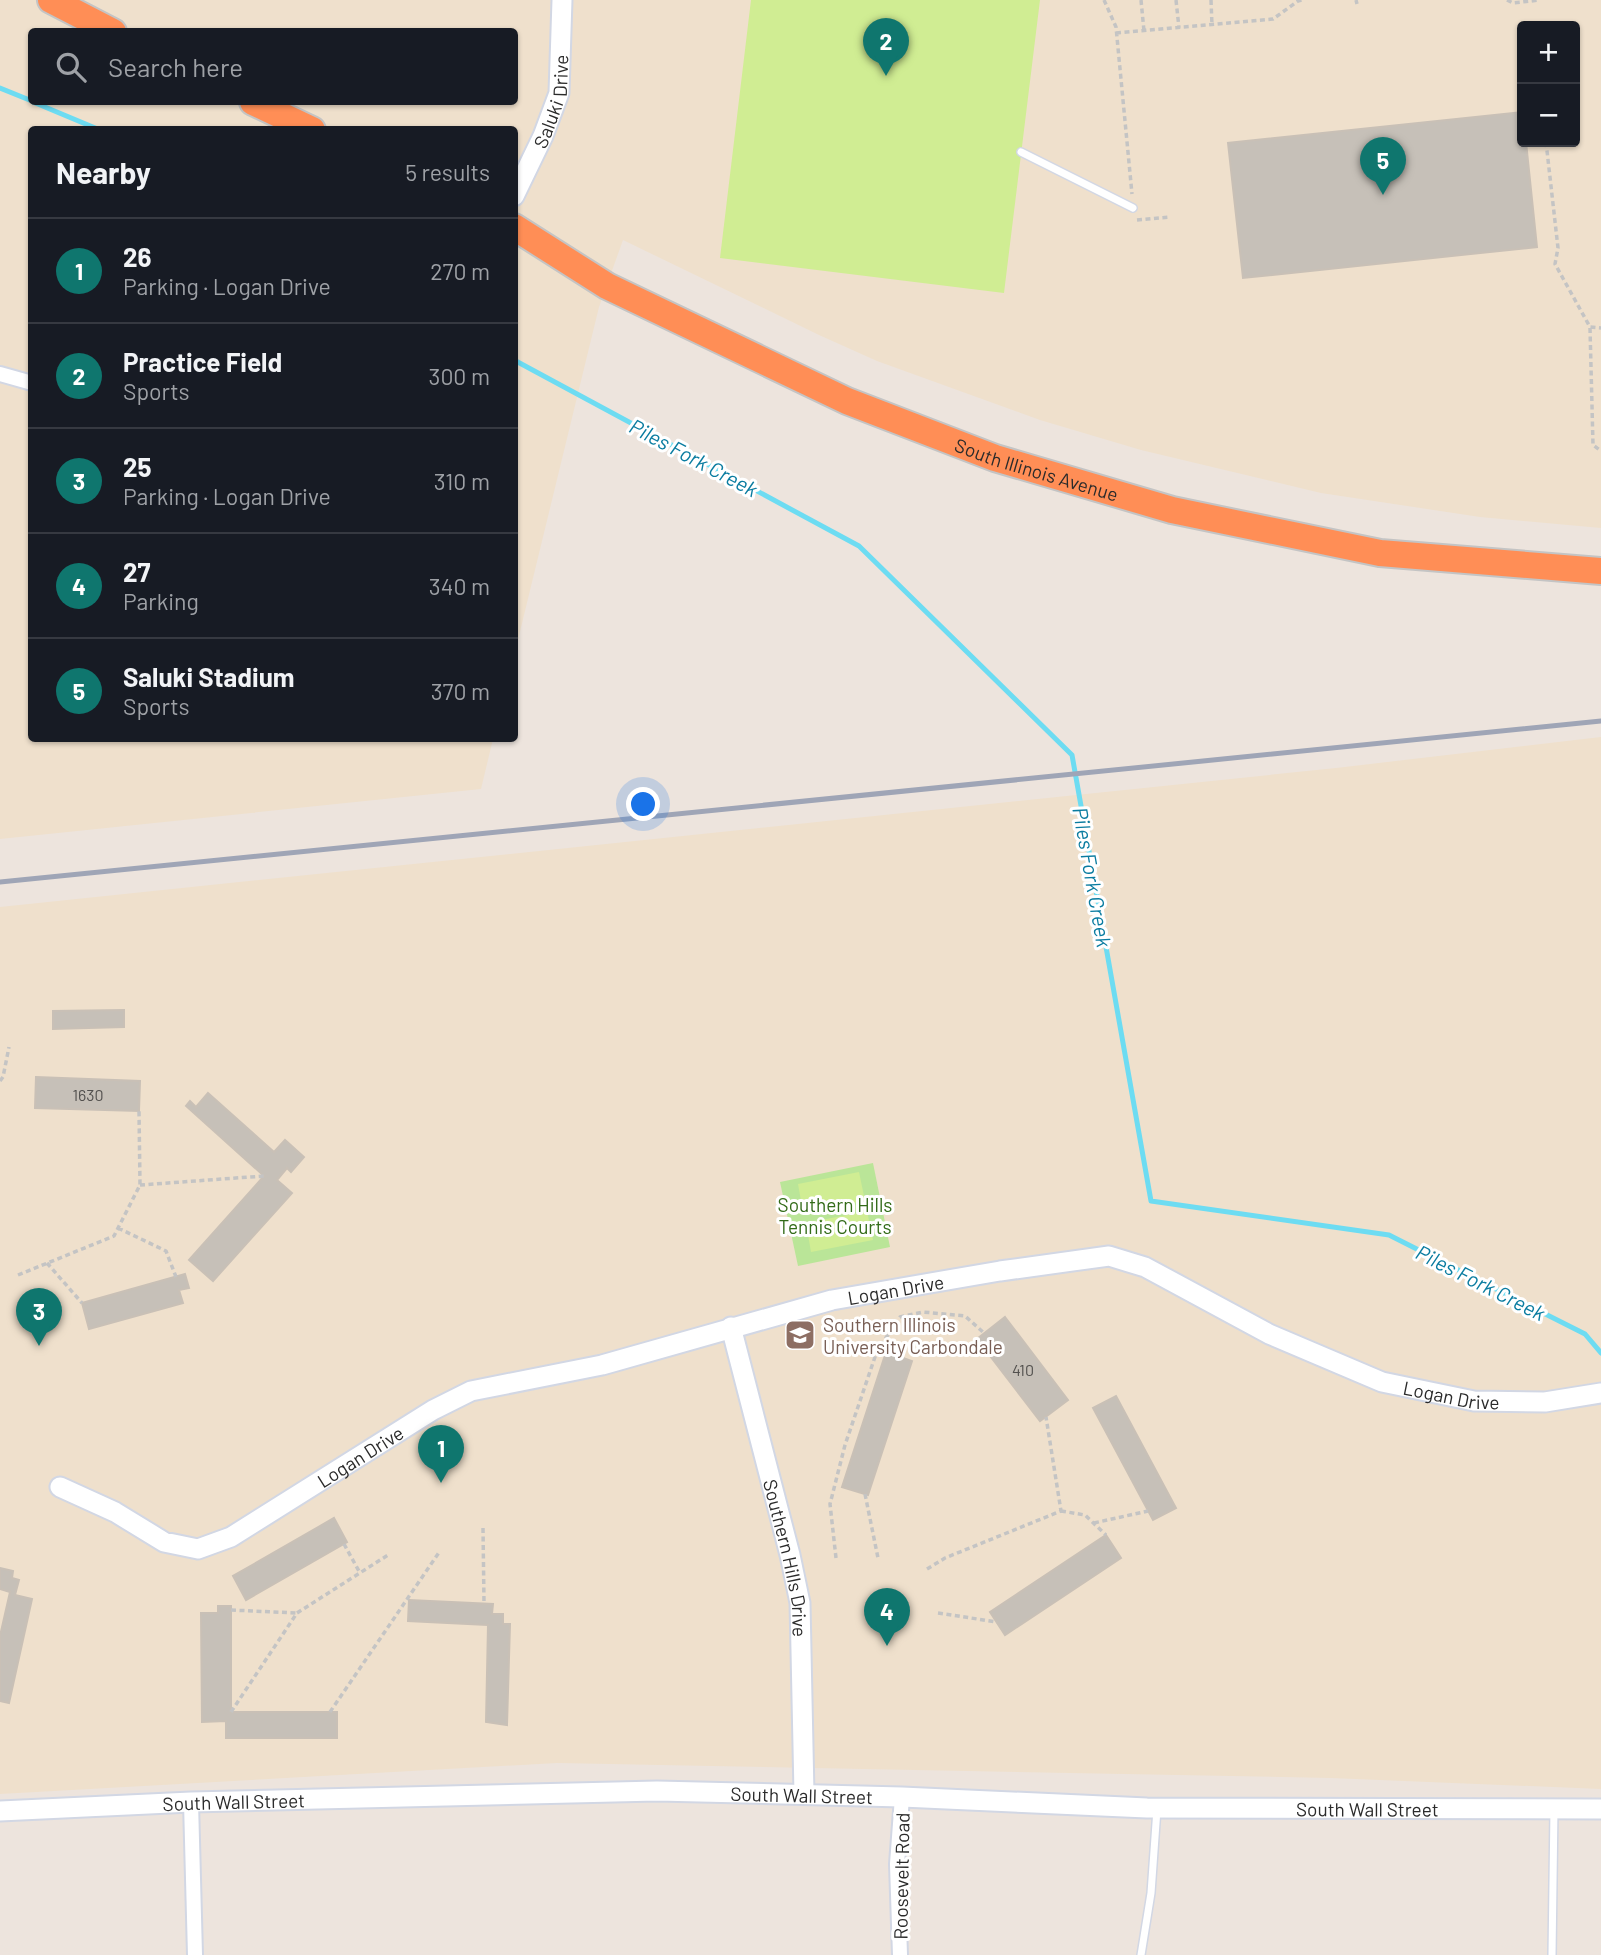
<!DOCTYPE html>
<html lang="en">
<head>
<meta charset="utf-8">
<style>
  :root { --surface:#171b24; --page:#20242c; --text:#f1f3f6; --muted:#9ea1a6; --line:#363941; --accent:#0f766e }
  body { margin:0; font-family:Barlow,sans-serif; background:var(--page); color:var(--text) }
  .controls { position:absolute; right:21px; top:21px; display:grid; overflow:hidden; border-radius:7px; box-shadow:0 2px 5px #0004 }
  .controls button { width:63px; height:63px; display:grid; place-items:center; padding:0; border:0; border-bottom:2px solid var(--line); background:var(--surface); color:var(--text); font:35px sans-serif }
  .you { position:absolute; left:644px; top:805px; width:24px; height:24px; margin:-18px; border:5px solid #fff; border-radius:50%; background:#1a73e8; box-shadow:0 0 0 10px #1a73e833 }
  .badge { display:grid; place-items:center; width:46px; height:46px; border-radius:50%; background:var(--accent); color:#fff; font-size:23px; font-weight:700 }
  .pin { position:absolute; translate:-50% -58px; filter:drop-shadow(0 2px 4px #0008) }
  .pin::after { content:''; position:absolute; top:37px; width:24px; height:21px; background:inherit; clip-path:polygon(0 0,100% 0,50% 100%) }
  .list { margin:0; padding:0; list-style:none }
  h2 { display:flex; justify-content:space-between; align-items:center; height:91px; margin:0; padding:0 28px; font-size:30px }
  h2 small { font-size:23px; font-weight:400; color:var(--muted) }
  .list li { display:grid; grid-template-columns:46px 1fr auto; gap:21px; align-items:center; box-sizing:border-box; height:105px; padding:0 28px; border-top:2px solid var(--line) }
  .list b { display:block; font-size:26px; white-space:nowrap }
  .list p { margin:0; font-size:23px; white-space:nowrap; color:var(--muted) }
  .list em { font-size:23px; font-style:normal; color:var(--muted) }
  .icon { flex:none; width:38px; height:38px; fill:none; stroke:currentColor; stroke-width:2; stroke-linecap:round; stroke-linejoin:round }
  .map { position:relative; flex:none; width:1601px; height:1955px; overflow:hidden }
  .search { position:absolute; background:var(--surface); box-shadow:0 2px 5px #0004; left:28px; top:28px; width:490px; height:77px; display:flex; align-items:center; gap:18px; box-sizing:border-box; padding:0 24px; border-radius:7px; color:var(--muted); font-size:26px }
  .panel { position:absolute; background:var(--surface); box-shadow:0 2px 5px #0004; left:28px; top:126px; width:490px; height:616px; border-radius:7px }
  .map>svg:first-child { display:block }
</style>
</head>
<body>
<div class="map">
<svg width="1601" height="1955" viewBox="0 0 1601 1955">
  <rect width="100%" height="100%" fill="#ede4dd"/>
  <path fill="#efe0cc" fill-rule="evenodd" d="M0,0H1601V528L1480,517L1321,493L1141,450L1040,420L877,361L819,335L623,240L599,307L515,652L514,130H32V738L493,739L481,789L0,839ZM1522,26H1575V142H1522ZM32,32H514V102H32Z
    M1601,737V1789L1331,1778L557,1763L0,1794V907L1336,768Z"/>
  <path fill="#bae598" d="M873,1163L890,1247L798,1266L780,1182Z"/>
  <path fill="#d0ed93" d="M751,0H1040L1004,293L720,258Z
    M859,1172L865,1201L803,1212L798,1184Z
    M867,1211L873,1240L811,1252L806,1223Z"/>
  <g fill="none" stroke-linecap="round" stroke-linejoin="round">
    <path stroke="#6ddcf2" stroke-width="5" d="M0,88L32,101
      M33,102L100,130
      M514,360L859,546L1072,755L1151,1201L1389,1235L1585,1334L1601,1353"/>
  </g>
  <path fill="#c6c0b8" stroke="#c9c0b6" stroke-width="2" d="M1522,112V142H1526L1537,247L1243,278L1228,143Z
    M124,1010V1027L53,1029V1011Z
    M36,1077L140,1081L139,1111L35,1108Z
    M208,1093L274,1152L285,1140L304,1157L291,1172L287,1168L277,1180L292,1193L213,1281L189,1260L264,1176L186,1106L190,1101L196,1107Z
    M185,1274L189,1288L179,1290L183,1303L89,1329L82,1303Z
    M1005,1317L1068,1400L1040,1421L977,1339Z
    M886,1352L912,1361L868,1495L842,1487Z
    M1116,1396L1176,1508L1153,1520L1093,1408Z
    M334,1518L347,1542L246,1600L233,1576Z
    M1106,1535L1121,1558L1005,1635L990,1612Z
    M0,1568L13,1571L12,1578L19,1580L15,1595L32,1599L9,1703L0,1701V1636L10,1592L0,1589Z
    M409,1600L493,1604L492,1614H503V1624H510L507,1725L486,1722L488,1625L408,1621Z
    M218,1606H231V1712H337V1738H226V1721L202,1722L201,1613H218Z"/>
  <g fill="none" stroke-linecap="round" stroke-linejoin="round">
    <g stroke="#d2d7e4" stroke-width="10">
      <path id="lane" d="M1021,152L1133,208
        M1141,1955L1151,1893L1157,1809
        M1552,1955L1554,1809"/>
    </g>
    <g stroke="#d2d7e4" stroke-width="18">
      <path id="street" d="M0,374L32,383
        M191,1802L195,1955
        M900,1955L897,1864L902,1797"/>
    </g>
    <g stroke="#d2d7e4" stroke-width="23">
      <g id="secondary">
        <path id="s1" d="M514,196L543,136L559,93L562,0"/>
        <path id="s2" d="M731,1327L790,1555L800,1603L804,1794"/>
        <path id="s3" d="M60,1487L115,1512L164,1542L198,1549L231,1537L433,1410L471,1391L602,1365L832,1300L1000,1271L1109,1256L1145,1267L1269,1334L1382,1382L1474,1401L1545,1402L1601,1393"/>
        <path id="s4" d="M0,1811L191,1802L657,1791L902,1797L1147,1808L1601,1809"/>
      </g>
    </g>
    <g stroke="#c4c4c4" stroke-width="30">
      <g id="highway">
        <path d="M51,0L113,32"/>
        <path d="M253,102L312,130"/>
        <path id="s5" d="M514,227L607,286L847,401L995,458L1172,510L1380,553L1601,571"/>
      </g>
    </g>
    <path stroke="#c4c4c4" stroke-width="3.5" stroke-dasharray="5 3.5" stroke-linecap="butt" d="M1104,0L1116,27L1132,194
      M1141,0L1144,31
      M1176,0L1179,28
      M1211,0L1212,25
      M1356,0L1357,4
      M1507,0L1513,3L1540,0
      M1116,33L1273,19L1298,1L1302,0
      M1546,142L1558,248L1555,264L1590,327L1601,328
      M1137,220L1170,217
      M1590,328L1593,445L1601,451
      M0,1081L3,1077L9,1047
      M140,1185L264,1176
      M118,1228L166,1251L176,1277
      M47,1263L82,1303
      M18,1275L114,1236L140,1185L139,1111
      M865,1494L878,1558
      M1061,1511L1085,1515L1106,1535
      M1094,1523L1148,1511
      M483,1528L484,1603
      M344,1544L360,1573
      M836,1558L830,1504L845,1445L877,1351L900,1317L923,1312L965,1316L984,1333
      M927,1569L945,1558L1061,1511L1046,1417
      M231,1610L297,1613
      M938,1613L997,1622
      M231,1712L297,1613L388,1555
      M330,1712L440,1551"/>
    <use href="#lane" stroke="#fff" stroke-width="7"/>
    <use href="#street" stroke="#fff" stroke-width="14"/>
    <use href="#secondary" stroke="#fff" stroke-width="19"/>
    <use href="#highway" stroke="#ff8e56" stroke-width="26"/>
    <path stroke="#9fa5b6" stroke-width="5" d="M0,882L1601,721"/>
  </g>
  <defs>
    <g id="university-square" transform="scale(1.575)"><rect x="-9" y="-9" width="18" height="18" rx="4" fill="#8d6e63" stroke="#fff"/><path d="M0-5L7-2L0 1L-7-2ZM-4 1L0 2.5L4 1V4Q0 6-4 4Z" fill="#fff"/></g>
  </defs>
  <g fill-rule="evenodd">
    <use href="#university-square" x="800" y="1335"/>
  </g>
  <g text-anchor="middle" dominant-baseline="central" stroke-width="6" stroke-linejoin="round" paint-order="stroke">
    <g font-size="16" fill="#52504e">
      <text x="88" y="1094">1630</text>
      <text x="1023" y="1369">410</text>
    </g>
    <g font-size="19" fill="#2b2b2b" stroke="#fff">
      <text stroke="none"><textPath href="#s1" startOffset="103">Saluki Drive</textPath></text>
      <text stroke="none"><textPath href="#s5" startOffset="578">South Illinois Avenue</textPath></text>
      <text stroke="none"><textPath href="#s3" startOffset="906">Logan Drive</textPath></text>
      <text stroke="none"><textPath href="#s3" startOffset="1494">Logan Drive</textPath></text>
      <text stroke="none"><textPath href="#s3" startOffset="340">Logan Drive</textPath></text>
      <text stroke="none"><textPath href="#s2" startOffset="238">Southern Hills Drive</textPath></text>
      <text stroke="none"><textPath href="#s4" startOffset="802">South Wall Street</textPath></text>
      <text stroke="none"><textPath href="#s4" startOffset="234">South Wall Street</textPath></text>
      <text stroke="none"><textPath href="#s4" startOffset="1368">South Wall Street</textPath></text>
      <text transform="translate(901 1876) rotate(-89)">Roosevelt Road</text>
    </g>
    <g font-size="19" fill="#326b18" stroke="#fff">
      <text x="835" y="1204">Southern Hills<tspan x="835" dy="22">Tennis Courts</tspan></text>
    </g>
    <g font-size="19" fill="#785e54" stroke="#fff" text-anchor="start">
      <text x="823" y="1324">Southern Illinois<tspan x="823" dy="22">University Carbondale</tspan></text>
    </g>
    <g font-size="21" font-style="italic" fill="#0a7ca0" stroke="#fff">
      <text transform="translate(694 457) rotate(28)">Piles Fork Creek</text>
      <text transform="translate(1093 877) rotate(80)">Piles Fork Creek</text>
      <text transform="translate(1481 1282) rotate(27)">Piles Fork Creek</text>
    </g>
  </g>
</svg>
<div class="controls">
<button>+</button>
<button>−</button>
</div>
<div class="you"></div>
<div class="pin badge" style="left:441px;top:1483px">1</div>
<div class="pin badge" style="left:886px;top:76px">2</div>
<div class="pin badge" style="left:39px;top:1346px">3</div>
<div class="pin badge" style="left:887px;top:1646px">4</div>
<div class="pin badge" style="left:1383px;top:195px">5</div>
<div class="search"><svg class="icon" aria-label="search" viewBox="0 0 24 24"><circle cx="10" cy="10" r="6"/><path d="M15 15l6 6"/></svg>Search here</div>
<section class="panel">
<h2>Nearby<small>5 results</small></h2>
<ul class="list">
<li><span class="badge">1</span><div><b>26</b><p>Parking · Logan Drive</p></div><em>270 m</em></li>
<li><span class="badge">2</span><div><b>Practice Field</b><p>Sports</p></div><em>300 m</em></li>
<li><span class="badge">3</span><div><b>25</b><p>Parking · Logan Drive</p></div><em>310 m</em></li>
<li><span class="badge">4</span><div><b>27</b><p>Parking</p></div><em>340 m</em></li>
<li><span class="badge">5</span><div><b>Saluki Stadium</b><p>Sports</p></div><em>370 m</em></li>
</ul>
</section>
</div>
</body>
</html>
